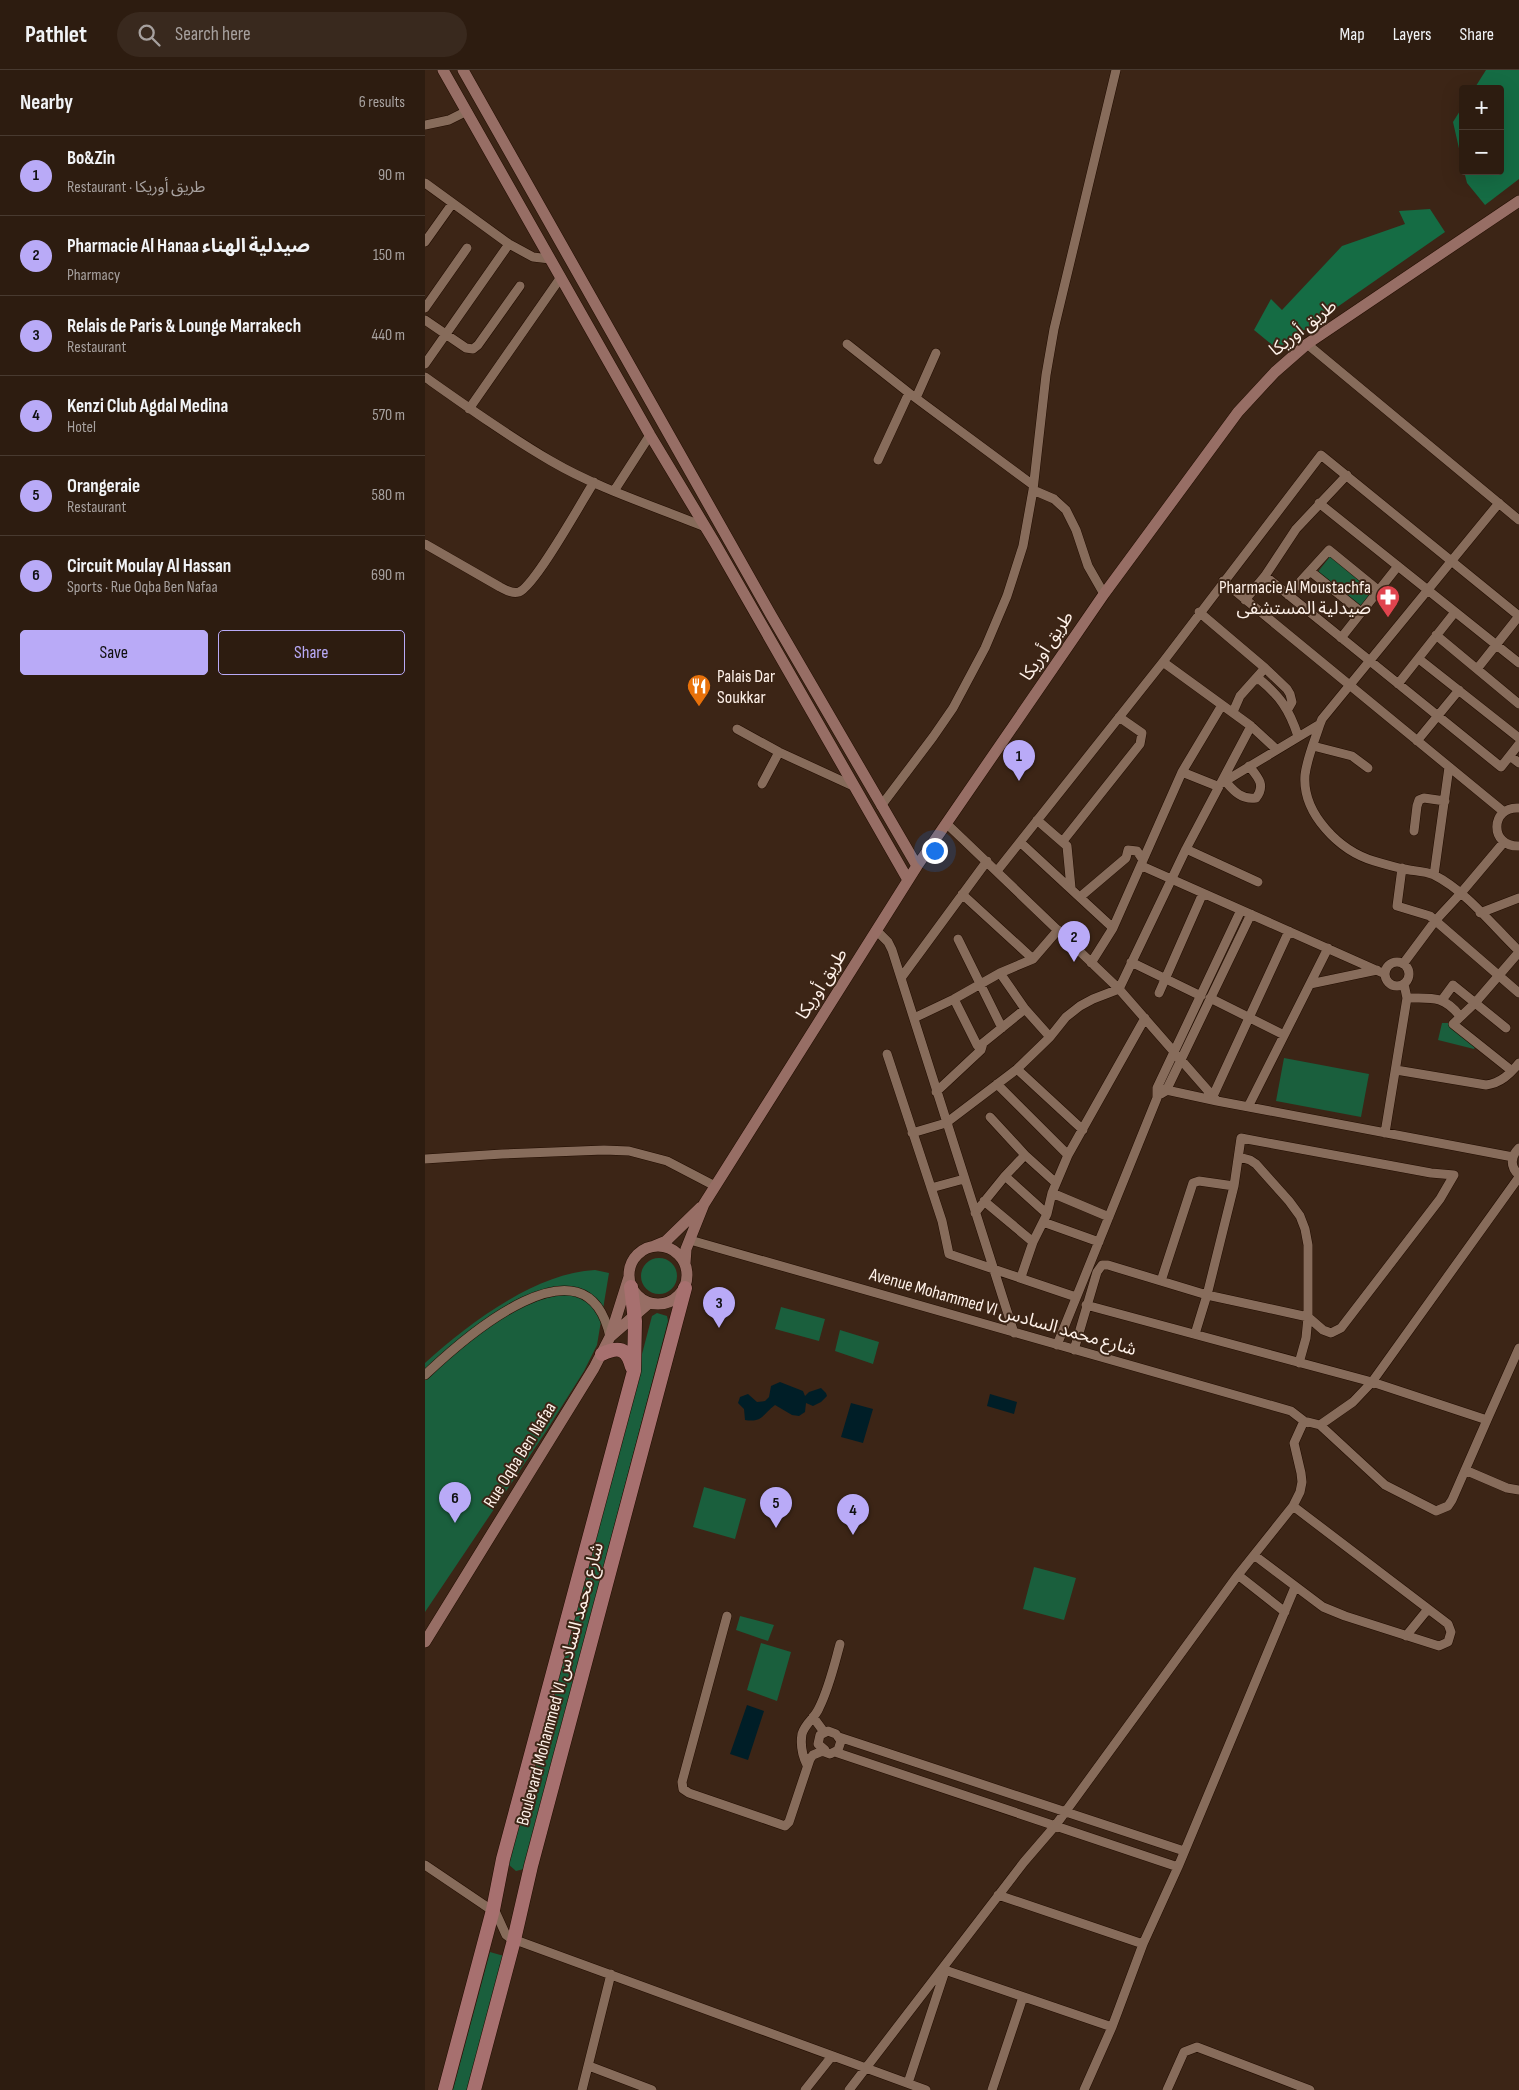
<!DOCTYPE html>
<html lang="en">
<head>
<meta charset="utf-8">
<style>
  :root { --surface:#2d1c10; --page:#39291e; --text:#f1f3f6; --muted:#a7a19f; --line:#483a30; --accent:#b9aaf7 }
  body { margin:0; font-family:"Sofia Sans Condensed","Noto Sans Arabic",sans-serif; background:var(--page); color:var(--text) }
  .controls { position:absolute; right:15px; top:15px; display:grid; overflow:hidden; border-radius:5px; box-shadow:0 5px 20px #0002 }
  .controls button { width:45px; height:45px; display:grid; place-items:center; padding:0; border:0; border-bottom:1px solid var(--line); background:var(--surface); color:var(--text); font:25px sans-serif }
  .you { position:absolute; left:509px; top:780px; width:18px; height:18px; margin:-12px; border:4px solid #fff; border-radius:50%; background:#1a73e8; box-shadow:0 0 0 8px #1a73e833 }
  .badge { display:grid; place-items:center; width:32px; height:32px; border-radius:50%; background:var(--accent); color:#111; font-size:16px; font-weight:700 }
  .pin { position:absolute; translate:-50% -41px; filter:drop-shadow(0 1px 2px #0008) }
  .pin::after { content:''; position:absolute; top:26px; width:18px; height:15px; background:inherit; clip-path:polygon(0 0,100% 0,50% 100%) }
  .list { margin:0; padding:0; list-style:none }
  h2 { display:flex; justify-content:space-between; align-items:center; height:65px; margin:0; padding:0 20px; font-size:21px }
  h2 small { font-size:16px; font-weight:400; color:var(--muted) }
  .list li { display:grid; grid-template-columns:32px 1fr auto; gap:15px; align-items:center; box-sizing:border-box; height:80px; padding:0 20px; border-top:1px solid var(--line) }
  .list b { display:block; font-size:19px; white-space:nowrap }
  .list p { margin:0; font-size:16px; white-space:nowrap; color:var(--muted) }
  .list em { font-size:16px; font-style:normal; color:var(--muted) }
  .actions { display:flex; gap:10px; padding:15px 20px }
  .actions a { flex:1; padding:11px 0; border:1px solid var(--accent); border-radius:5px; text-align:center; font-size:18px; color:var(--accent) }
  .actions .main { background:var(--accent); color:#111 }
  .icon { flex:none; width:28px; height:28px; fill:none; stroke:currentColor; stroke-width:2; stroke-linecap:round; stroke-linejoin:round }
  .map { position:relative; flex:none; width:1094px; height:2020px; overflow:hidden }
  header { display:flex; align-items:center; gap:30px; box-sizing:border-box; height:70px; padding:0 25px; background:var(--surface); border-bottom:1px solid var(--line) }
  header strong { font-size:24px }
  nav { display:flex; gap:28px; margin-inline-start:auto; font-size:18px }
  .search { width:350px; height:45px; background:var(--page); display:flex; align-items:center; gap:12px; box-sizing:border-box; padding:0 18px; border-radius:28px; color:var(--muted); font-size:19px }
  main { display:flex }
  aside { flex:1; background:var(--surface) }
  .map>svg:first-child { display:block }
</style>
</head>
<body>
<header>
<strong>Pathlet</strong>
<div class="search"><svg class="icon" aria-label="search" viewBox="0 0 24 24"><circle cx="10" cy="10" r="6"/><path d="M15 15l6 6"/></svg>Search here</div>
<nav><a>Map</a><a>Layers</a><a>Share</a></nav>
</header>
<main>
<aside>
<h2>Nearby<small>6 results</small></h2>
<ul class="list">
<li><span class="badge">1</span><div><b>Bo&amp;Zin</b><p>Restaurant · طريق أوريكا</p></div><em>90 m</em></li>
<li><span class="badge">2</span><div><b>Pharmacie Al Hanaa صيدلية الهناء</b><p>Pharmacy</p></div><em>150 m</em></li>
<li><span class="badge">3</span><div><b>Relais de Paris &amp; Lounge Marrakech</b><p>Restaurant</p></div><em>440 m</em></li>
<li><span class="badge">4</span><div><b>Kenzi Club Agdal Medina</b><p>Hotel</p></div><em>570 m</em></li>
<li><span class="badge">5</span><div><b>Orangeraie</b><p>Restaurant</p></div><em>580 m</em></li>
<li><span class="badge">6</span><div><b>Circuit Moulay Al Hassan</b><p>Sports · Rue Oqba Ben Nafaa</p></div><em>690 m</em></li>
</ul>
<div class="actions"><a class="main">Save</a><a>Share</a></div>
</aside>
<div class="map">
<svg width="1094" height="2020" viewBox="0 0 1094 2020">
  <rect width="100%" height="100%" fill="#3c2516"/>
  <path fill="#1a5f3d" d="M907,484L951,521L936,539L892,503Z
    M1017,953H1024L1053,973L1049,979L1013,970Z
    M859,988L944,1004L936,1047L851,1031Z
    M216 1206a18 18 0 1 1 36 0a18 18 0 1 1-36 0Z
    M170,1200L184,1203L172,1275L159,1301L120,1363L0,1542V1293C43,1254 110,1203 170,1200Z
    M356,1237L400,1249L394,1271L350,1259Z
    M232,1243L242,1246L243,1251L99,1799L91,1801L83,1794L227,1246Z
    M415,1260L454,1272L448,1294L410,1281Z
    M279,1417L321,1429L310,1469L268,1457Z
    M609,1497L651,1508L639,1550L598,1539Z
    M315,1546L349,1555L343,1571L311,1560Z
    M336,1573L366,1582L352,1631L322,1620Z
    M65,1882L79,1886L43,2020H28Z"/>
  <path fill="#156c44" d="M1061,0H1094V109L1060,135L1042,113L1039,101H1075V19H1049Z
    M1038,36V96L1028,52Z
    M1005,139L1020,162L852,279L829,260L846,229L857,240L917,176L980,154L974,141Z"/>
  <path fill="#001e27" d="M355,1312L378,1321L380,1326L384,1322L396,1318L401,1323L402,1326L396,1332L388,1336L381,1333L380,1342L374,1346L367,1345L350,1335C338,1344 337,1353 320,1350L319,1339L313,1333L315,1327L323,1324L332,1332L340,1331L344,1327L346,1316Z
    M565,1324L592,1332L589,1344L562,1336Z
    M426,1333L448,1339L438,1373L416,1367Z
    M322,1635L339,1641L323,1690L305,1684Z"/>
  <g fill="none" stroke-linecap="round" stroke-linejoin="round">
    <g stroke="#220d01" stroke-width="10">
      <path id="street" d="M0,55L24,50L42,41
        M0,113L84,174L108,187L125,189
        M0,172L27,134
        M0,238L42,178
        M0,250L41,278L48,279L53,275L95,216
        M422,274L484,323L608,415
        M882,274L1094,450
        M0,294L84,174
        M0,307C41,336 83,366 126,391C174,419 229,436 280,457
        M491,328L511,283
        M44,339L136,207
        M453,390L484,323
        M608,420L629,429L641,440L651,460L663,496L679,524
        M189,421L225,365
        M894,433L1094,593
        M0,474L75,517C81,520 87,524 94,522C110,516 157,431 169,412
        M885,501L936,542
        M840,506L1076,697L1094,674
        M798,511L1079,742
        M863,525L904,480L953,520
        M820,530L840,506L871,459L922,405
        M774,542L840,598L815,626L808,642
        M1011,565L1094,634
        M916,568L973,496
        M994,589L1094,668
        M738,592L826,656L851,679
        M840,598L862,619L865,624L867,632L863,639
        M831,610L833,608C855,626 864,639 873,666
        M973,614L1030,542
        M895,654C890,670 882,688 880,705C877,744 915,781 949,791C959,794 969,797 979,799C988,801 1000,801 1009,805C1041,821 1068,856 1094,881
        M312,659L354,682L428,716
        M992,671L1034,620
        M888,676L927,686L943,698
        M1085,686L1094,693
        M757,702L792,716L895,654L897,649L1074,433
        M800,711C809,721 816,730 831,728C841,715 833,707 824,696
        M337,714L354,682
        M456,736L508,667L528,638L560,578L582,526L598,476L608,420L621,305L629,259L691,0
        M1094,738C1065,736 1064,777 1094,776
        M612,750L642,776L646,818
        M522,754L694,919L792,1031
        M989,761L992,736L994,730L999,728L1020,731
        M638,771L715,674L717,663L694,647
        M595,772L688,858
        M761,779L833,812
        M717,796L960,904
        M977,798L972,836L1005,846L1094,923
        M572,801L738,592L896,385L1094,546L1052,599
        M1009,805L1024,697
        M537,824L608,889
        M655,827L701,788L703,780L712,781L718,790
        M1055,843L1094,828
        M451,860L463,872L467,880L589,1263
        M533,869L577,958
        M706,892L776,926
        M960 904a12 12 0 1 1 24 0a12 12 0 1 1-24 0Z
        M666,893L688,858L757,702L797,635
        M978,894L1010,851L1036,823L1079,772
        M575,903L600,939L625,967
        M476,908L562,791
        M885,914L952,900
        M734,923L778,823
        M785,928L859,965
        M982,928C1007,928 1018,925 1035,946
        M529,929L552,975L556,980
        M1017,930L1028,915L1081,958
        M489,948L529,929L575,903L608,889L633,860
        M462,984L517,1151L524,1184L651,1227
        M592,999L658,1060
        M971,1000L1061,1015C1076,1013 1085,1004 1094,993
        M1087,1001L1028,954L1050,933L1094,882
        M572,1014L643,1085
        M732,1018L792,1031L1088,1087
        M511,1022L556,980L558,973L600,939
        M736,1024L741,1021L826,844
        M788,1026L864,861
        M823,1037L903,878
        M565,1047L600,1085
        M487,1063L521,1053L592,999L625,967L641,947L655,936L668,929L694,919L761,779L826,656
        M960,1063L982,928L979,914
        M1094,1078C1085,1087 1085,1097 1094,1105
        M0,1089L77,1084L179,1080L204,1081L242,1091L290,1116
        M580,1106L622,1144
        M506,1118L539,1109
        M627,1123L684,1147
        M559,1131L608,1172
        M550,1143L580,1106L600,1085L631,1113
        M618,1152L674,1172
        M265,1170L866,1341L879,1351L895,1355L928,1332L947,1312L1062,1350L1094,1278
        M596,1207L608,1172L622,1144L627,1123L643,1085L720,948
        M736,1211L768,1113L774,1111L809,1116
        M661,1235L947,1312L1094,1107
        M770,1264L782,1225L809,1116L816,1068L1006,1103L1029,1105L1015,1129L916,1258L906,1263L898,1260L883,1247V1175L880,1159L875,1146L864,1131L831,1094L825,1090L814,1087
        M632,1275L732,1028V1018L816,840
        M649,1280L672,1202L677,1195H683L782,1225L883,1247L881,1268L874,1293
        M0,1305C39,1268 162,1159 185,1267
        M895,1355L960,1415L1011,1441L1023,1436L1027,1430L1062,1350
        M1040,1400L1082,1418L1094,1420
        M829,1485L898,1537L920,1546L1014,1576L1023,1572L1026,1562L1023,1554L868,1436
        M813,1505L860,1542
        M302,1546L257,1712L258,1719L264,1723L360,1756L364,1752L385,1689L388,1685L400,1680
        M981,1566L1003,1539
        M388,1647L399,1662
        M403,1661L411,1664L416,1671L413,1680L405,1684L397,1681L400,1680L393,1674L395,1665Z
        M414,1667L759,1781
        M410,1682L753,1797
        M382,1695C377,1685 375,1676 377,1664C380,1653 390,1648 394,1638C404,1618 409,1596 415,1574
        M0,1795L71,1843L81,1865L85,1868L501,2020
        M573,1825L718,1874
        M517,1899L687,1957
        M164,1996L227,2020
        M483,2013L520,1901
        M157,2020L186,1904
        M380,2020L407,1986
        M424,2020L599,1792L630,1756L813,1505L868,1436L875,1422L877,1412L876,1403L869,1373L879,1351
        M567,2020L598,1927
        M659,2020L687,1957L718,1874L753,1797L870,1517
        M742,2020L759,1982L772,1977L885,2020"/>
    </g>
    <g stroke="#220d01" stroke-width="12">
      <path id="secondary" d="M18,0L225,365L290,473L483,810
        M38,0L346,545L492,796
        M204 1205a29 29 0 1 1 58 0a29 29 0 1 1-58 0Z
        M229,1176L241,1171L276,1137
        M260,1193L261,1179L279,1134L492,796L679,524L813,342L850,302L882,274L1094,131
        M186,1266L224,1233
        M0,1572L169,1298L185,1267L204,1207"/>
    </g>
    <g stroke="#220d01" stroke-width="15">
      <path id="primary" d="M177,1284C194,1276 202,1278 207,1297
        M20,2020L68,1840L78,1789L209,1301L210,1251L206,1217
        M49,2020L89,1870L106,1796L260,1218"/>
    </g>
    <use href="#street" stroke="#876c5b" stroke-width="9"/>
    <use href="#secondary" stroke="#976e65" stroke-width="11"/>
    <use href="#primary" stroke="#a7706f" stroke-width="14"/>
  </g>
  <defs>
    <g id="pharmacy-pin" transform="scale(1.25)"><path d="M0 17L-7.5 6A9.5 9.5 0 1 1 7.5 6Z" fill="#e0444e" stroke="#3c2516"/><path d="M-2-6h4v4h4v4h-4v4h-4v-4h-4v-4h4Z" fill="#fff"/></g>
    <g id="restaurant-pin" transform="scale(1.25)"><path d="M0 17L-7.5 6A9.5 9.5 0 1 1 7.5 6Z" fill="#e8710a" stroke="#3c2516"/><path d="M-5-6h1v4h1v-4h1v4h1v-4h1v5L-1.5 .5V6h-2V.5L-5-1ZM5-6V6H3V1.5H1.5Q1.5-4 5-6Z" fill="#fff"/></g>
  </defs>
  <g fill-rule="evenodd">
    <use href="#pharmacy-pin" x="963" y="527"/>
    <use href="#restaurant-pin" x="274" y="616"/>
  </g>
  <g text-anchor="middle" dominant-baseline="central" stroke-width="4" stroke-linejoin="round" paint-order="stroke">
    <g font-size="18" fill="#fef1e9" stroke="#3c2516">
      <text transform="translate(878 258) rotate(-38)">طريق أوريكا</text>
      <text transform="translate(622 576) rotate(-56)">طريق أوريكا</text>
      <text transform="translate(397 914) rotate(-58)">طريق أوريكا</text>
      <text transform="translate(578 1242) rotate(16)">Avenue Mohammed VI شارع محمد السادس</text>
      <text transform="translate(95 1385) rotate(-58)">Rue Oqba Ben Nafaa</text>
      <text transform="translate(135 1614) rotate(-75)">Boulevard Mohammed VI شارع محمد السادس</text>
    </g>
    <g font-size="18" fill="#fef1e9" stroke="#3c2516" text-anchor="end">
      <text x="946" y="517">Pharmacie Al Moustachfa<tspan x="946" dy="21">صيدلية المستشفى</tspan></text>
      <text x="292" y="606" text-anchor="start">Palais Dar<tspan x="292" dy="21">Soukkar</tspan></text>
    </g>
  </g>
</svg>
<div class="controls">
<button>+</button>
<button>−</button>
</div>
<div class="you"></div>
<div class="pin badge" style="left:594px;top:711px">1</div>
<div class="pin badge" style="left:649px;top:892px">2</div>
<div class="pin badge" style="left:294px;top:1258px">3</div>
<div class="pin badge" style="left:428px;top:1465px">4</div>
<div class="pin badge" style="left:351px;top:1458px">5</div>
<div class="pin badge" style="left:30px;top:1453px">6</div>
</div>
</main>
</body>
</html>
